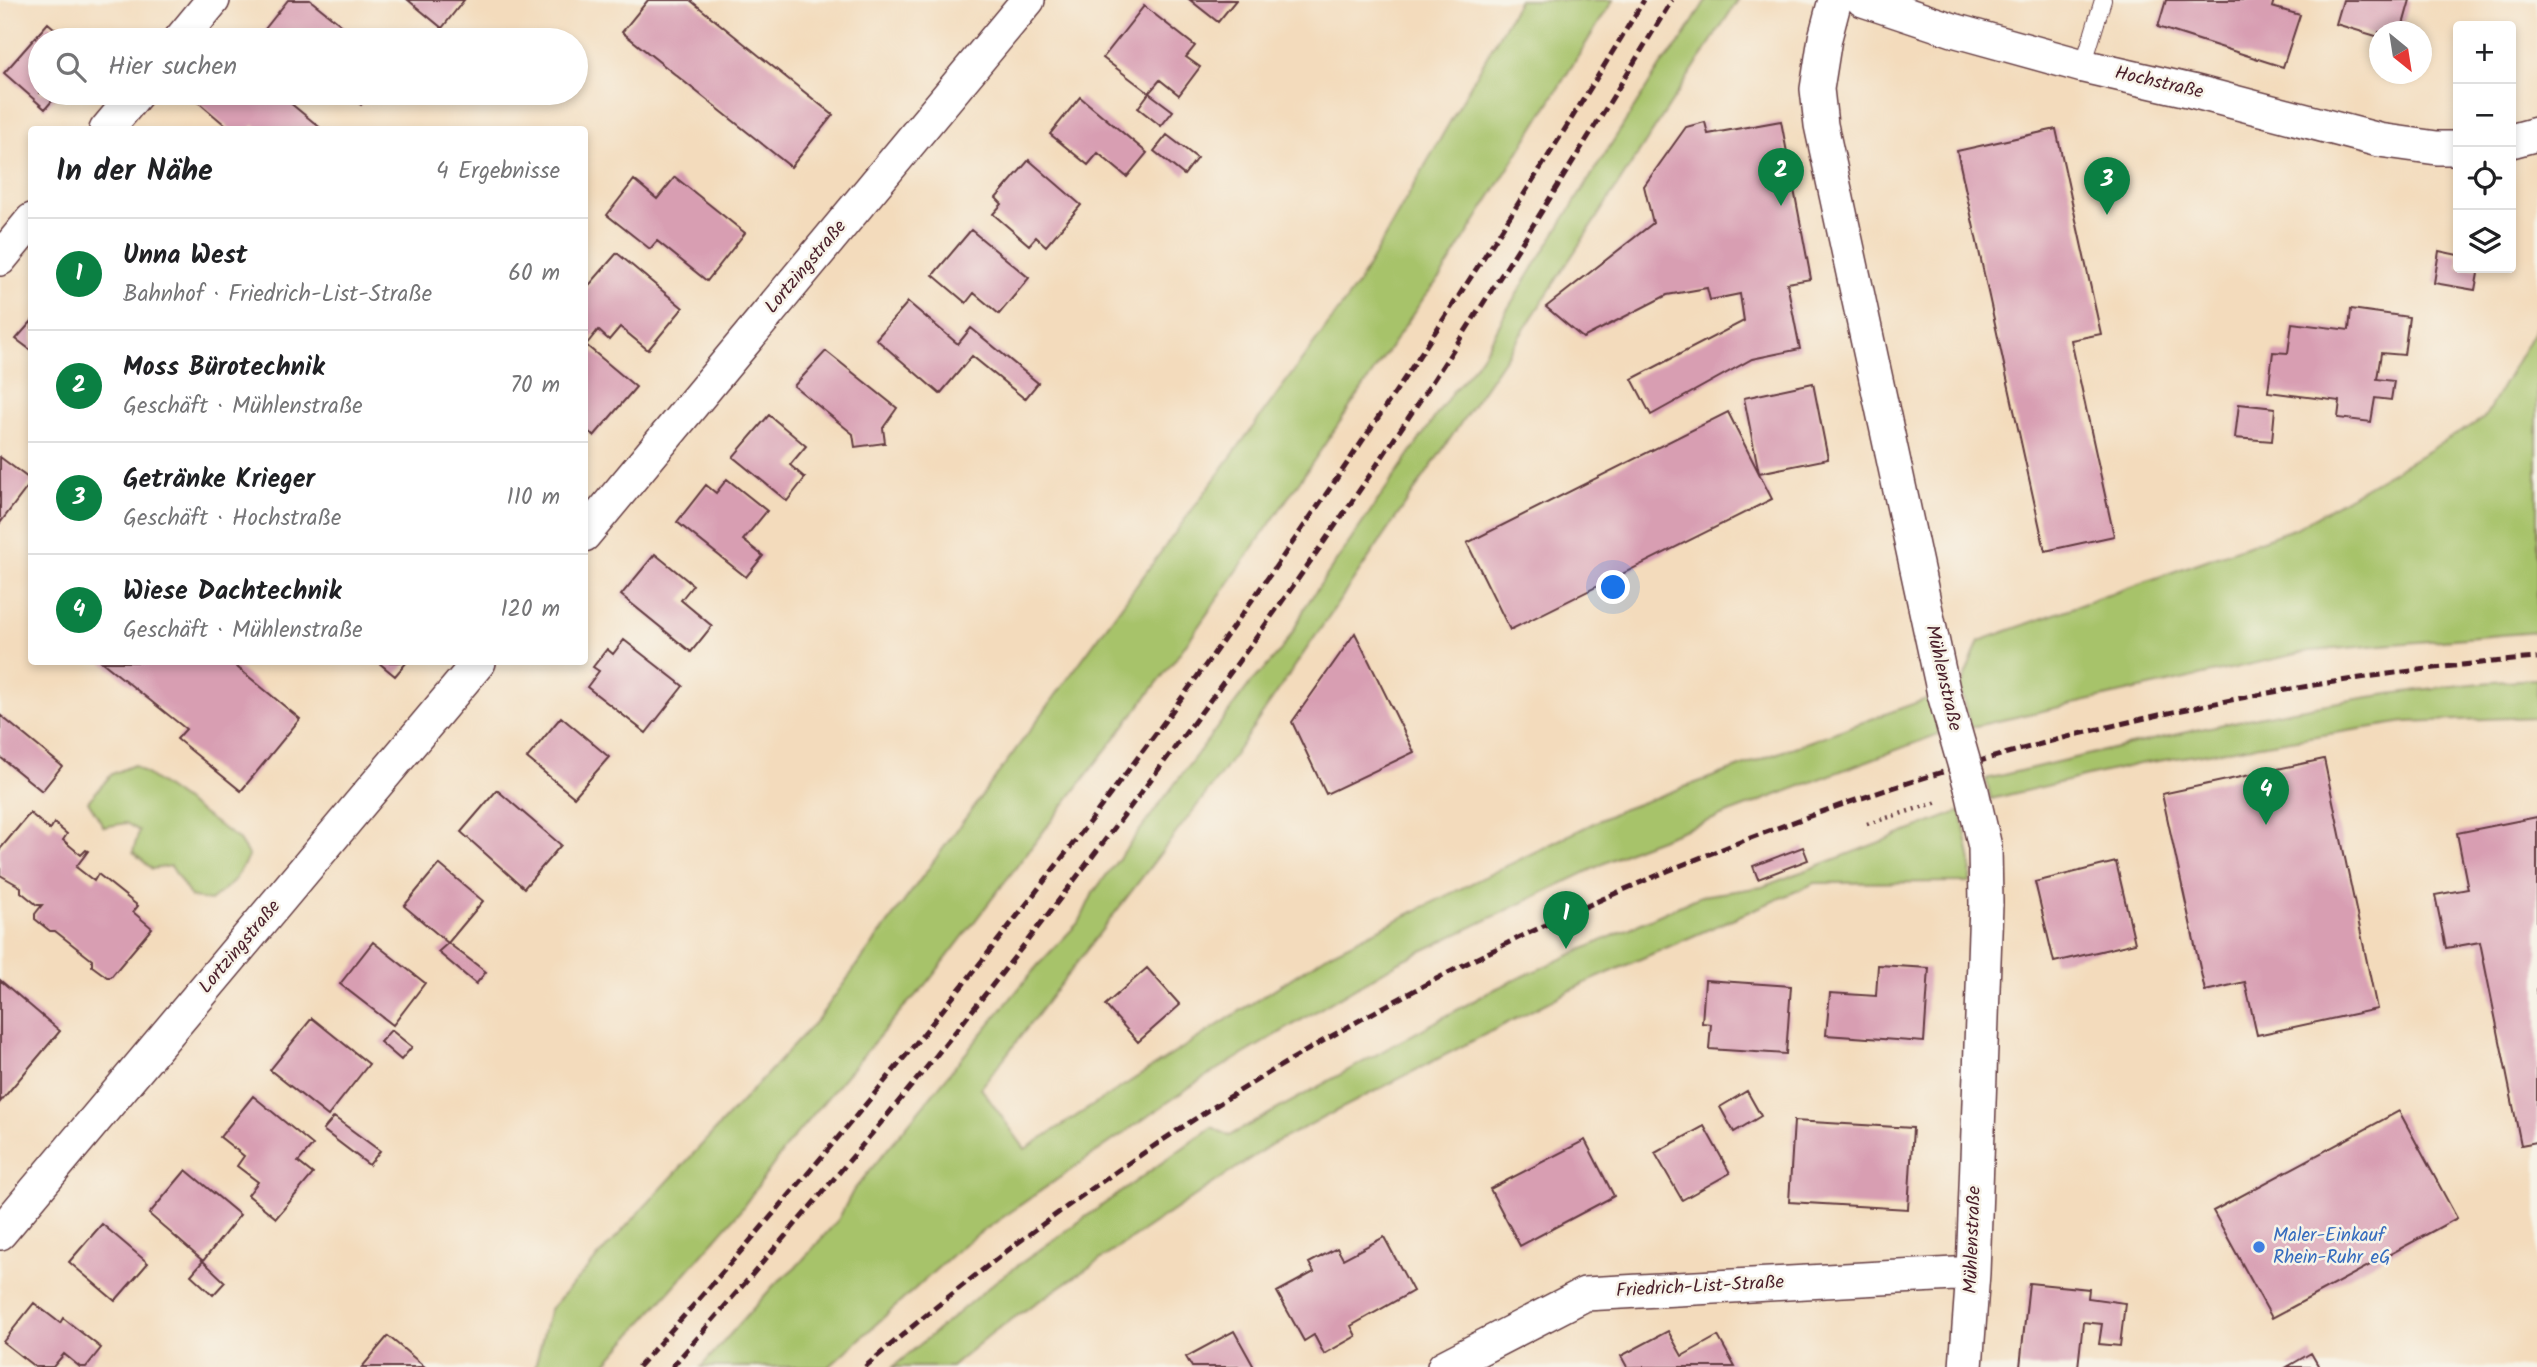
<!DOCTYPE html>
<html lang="de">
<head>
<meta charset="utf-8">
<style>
  :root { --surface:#fff; --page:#f2f2f2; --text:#202124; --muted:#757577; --line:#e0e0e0; --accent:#0b8043 }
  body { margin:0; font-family:Kalam,sans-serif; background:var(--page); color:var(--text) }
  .controls { position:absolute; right:21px; top:21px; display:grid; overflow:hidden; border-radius:7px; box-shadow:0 4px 10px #0003 }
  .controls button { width:63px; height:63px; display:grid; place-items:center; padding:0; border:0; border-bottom:2px solid var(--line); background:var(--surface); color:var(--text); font:35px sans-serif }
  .compass { position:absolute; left:2369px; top:21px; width:63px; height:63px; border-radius:50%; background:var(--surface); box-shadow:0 4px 10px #0003; rotate:150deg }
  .you { position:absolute; left:1614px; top:588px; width:24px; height:24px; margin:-18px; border:5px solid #fff; border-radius:50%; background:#1a73e8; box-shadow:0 0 0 10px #1a73e833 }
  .badge { display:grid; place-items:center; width:46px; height:46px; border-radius:50%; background:var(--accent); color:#fff; font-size:23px; font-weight:700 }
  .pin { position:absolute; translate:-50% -58px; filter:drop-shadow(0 2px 4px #0008) }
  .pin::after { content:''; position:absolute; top:37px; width:24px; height:21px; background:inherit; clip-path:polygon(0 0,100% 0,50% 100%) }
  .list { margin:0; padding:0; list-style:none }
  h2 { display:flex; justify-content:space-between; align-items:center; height:91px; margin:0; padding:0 28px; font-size:30px }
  h2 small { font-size:23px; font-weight:400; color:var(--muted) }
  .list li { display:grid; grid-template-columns:46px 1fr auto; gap:21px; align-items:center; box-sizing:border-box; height:112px; padding:0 28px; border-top:2px solid var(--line) }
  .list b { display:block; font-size:26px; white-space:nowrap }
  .list p { margin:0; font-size:23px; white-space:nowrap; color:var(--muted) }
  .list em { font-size:23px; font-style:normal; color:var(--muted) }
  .icon { flex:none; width:38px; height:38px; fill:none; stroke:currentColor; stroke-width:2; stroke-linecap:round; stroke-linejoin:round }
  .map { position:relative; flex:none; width:2537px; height:1367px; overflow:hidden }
  .search { position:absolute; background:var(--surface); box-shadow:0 4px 10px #0003; left:28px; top:28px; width:560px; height:77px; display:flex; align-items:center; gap:18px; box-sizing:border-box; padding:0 24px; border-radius:38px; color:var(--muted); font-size:26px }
  .panel { position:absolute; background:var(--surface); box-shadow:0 4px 10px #0003; left:28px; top:126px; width:560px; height:539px; border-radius:7px }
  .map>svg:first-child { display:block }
</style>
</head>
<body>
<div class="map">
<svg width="2537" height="1367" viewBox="0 0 2537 1367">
  <rect width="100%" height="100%" fill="#f7f3e8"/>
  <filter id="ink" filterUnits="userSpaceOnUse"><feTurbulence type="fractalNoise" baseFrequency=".0143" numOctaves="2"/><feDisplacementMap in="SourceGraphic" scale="14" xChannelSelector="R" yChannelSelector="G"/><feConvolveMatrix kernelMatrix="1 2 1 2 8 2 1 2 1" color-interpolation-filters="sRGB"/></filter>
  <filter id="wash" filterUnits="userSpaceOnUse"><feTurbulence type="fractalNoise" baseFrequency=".00686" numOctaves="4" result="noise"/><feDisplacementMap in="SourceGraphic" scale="28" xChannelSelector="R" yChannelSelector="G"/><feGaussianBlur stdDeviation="1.57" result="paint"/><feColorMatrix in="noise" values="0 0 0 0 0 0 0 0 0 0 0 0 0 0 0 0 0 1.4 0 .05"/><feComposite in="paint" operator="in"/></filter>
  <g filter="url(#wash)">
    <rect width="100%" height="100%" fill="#f3dbbc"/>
    <path fill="#a7c36a" stroke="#78714a" stroke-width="2" d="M1519,0H1613L1442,275L1423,299L1308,469L1177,657L925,986L903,1008L788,1144L740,1211L603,1367H535L550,1309L817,1020L1358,284Z
      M1706,0H1738L1516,342L1222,773L981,1088L1025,1149L1332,952L1616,812L1929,698L1939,734L1636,848L1399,962L1200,1080L963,1245L829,1367H701L774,1285L799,1264L838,1220L853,1191L1038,965L1080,921L1093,893L1252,681C1278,657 1291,639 1305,607L1453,391C1476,367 1492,343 1505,313L1661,65L1680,43Z
      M2537,326V632L2310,651L1971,727L1960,689L1979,641L2296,528L2484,418Z
      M2537,679V717L2405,722L2139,764L1991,799L1986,779C2167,736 2350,689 2537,679Z
      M134,765L238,839L249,856L233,882L210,901L191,897L171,866L152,869L133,852L139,831L126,823L104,827L88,801L112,774Z
      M1961,811L1971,862L1970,882L1815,883L1583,984L1272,1144L993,1332L951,1367H893L996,1281L1212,1127L1229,1136L1495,989L1701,896L1762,887Z"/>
    <g id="blocks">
      <path fill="#d89eb2" d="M288,0H310L360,40H279L265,29Z
        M408,0H464L442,28Z
        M648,0H690L833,115L791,167L622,32Z
        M1190,0H1236L1218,22Z
        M2166,0H2274L2272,7L2300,15L2283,67L2158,27Z
        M2343,0H2410L2401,32H2379V37L2336,24Z
        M1144,6L1195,46L1186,57L1200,67L1179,95L1160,80L1149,93L1103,58Z
        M48,23L68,40H40V93H59L45,109L4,73Z
        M206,93H278L323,130H259L254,125L250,130H231L198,102Z
        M345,93H371L361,105Z
        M1149,93L1173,111L1161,126L1138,108Z
        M1080,97L1147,153L1127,177L1098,153L1088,165L1050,134Z
        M1781,121L1811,279L1787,283L1800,349L1752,359L1651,415L1632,379L1744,321L1740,294L1710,300L1707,288L1667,295L1583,338L1546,307L1653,223L1644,186L1686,127L1705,122L1708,134Z
        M2056,129L2101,334L2071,340L2114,536L2045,551L1957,151Z
        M1167,135L1197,158L1184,175L1154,151Z
        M1029,160L1081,205L1046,246L1036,237L1029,245L993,214L1002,204L996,198Z
        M675,177L745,233L707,281L657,241L650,249L607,215L634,180L657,199Z
        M971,230L1029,278L999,314L974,293L966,303L933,275Z
        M2439,251L2458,255V268H2479L2475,290L2434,283Z
        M617,253L683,308L648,350L620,327L609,340L598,330L586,345L636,387L594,436L584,428V291Z
        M908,302L958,344L971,328L1038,383L1025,399L972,356L940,394L876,339Z
        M2351,309L2409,317L2404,355L2381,353L2377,379L2394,381L2391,400L2375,398L2371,422L2338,418L2340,401L2268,392L2273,352L2288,353L2292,323L2349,330Z
        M32,321V351L16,339Z
        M826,351L897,408L883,428L885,443L855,447L853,434L794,386Z
        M1813,383L1828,459L1759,473L1744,398Z
        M2239,404L2275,408L2272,441L2235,438Z
        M1728,412L1772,499L1510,630L1467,543Z
        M769,415L806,446L790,465L805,478L787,501L733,457Z
        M0,457L32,481L0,523Z
        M727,479L767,511L743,540L763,556L746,577L677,522L706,485L716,493Z
        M655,554L693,585L681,600L712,626L691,652L621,595Z
        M1355,633L1414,752L1326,794L1292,722Z
        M624,640L683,686L646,733L587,687L599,671L593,667L607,649L613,654Z
        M102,662H241L237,667L300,719L241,791L177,739L186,729Z
        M378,662H407L395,676Z
        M0,715L62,766L42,791L0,757Z
        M561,717L609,757L574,797L527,758Z
        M2324,759L2377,1009L2257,1035L2245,982L2205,991L2162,794Z
        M497,790L561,845L524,888L461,832Z
        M30,813L50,830L54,823L67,834L63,840L81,855L86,850L88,851L76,867L94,881L98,874L138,906L133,912L152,928L111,977H107L92,966V960L55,931H50L35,919V914L42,905H37L21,892V887L0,875V849Z
        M2537,817V1142L2521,1145L2480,942L2446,948L2435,895L2468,889L2457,833Z
        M1803,847L1808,860L1758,879L1753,866Z
        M2116,862L2135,943L2054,962L2035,882Z
        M439,864L483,901L448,943L404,906Z
        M373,942L425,983L393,1025L340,984Z
        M448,943L486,972L476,984L438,952Z
        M1878,965L1929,968L1924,1042L1826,1035L1830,993L1876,996Z
        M1147,968L1180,1005L1138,1042L1105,1005Z
        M0,980L60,1031L0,1102Z
        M1705,980L1791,986L1786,1054L1709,1049L1711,1024L1702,1023Z
        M312,1018L369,1064L328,1116L270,1070Z
        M391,1030L412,1047L401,1060L380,1042Z
        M1747,1091L1761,1116L1734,1132L1720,1107Z
        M253,1096L313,1145L298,1162L313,1174L276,1218L248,1195L258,1182L237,1166L244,1156L220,1137Z
        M2399,1111L2457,1218L2272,1318L2213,1211Z
        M334,1117L380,1151L369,1165L323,1130Z
        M1794,1121L1913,1128L1908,1209L1789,1202Z
        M1704,1126L1730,1173L1682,1200L1655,1153Z
        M1585,1140L1614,1196L1520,1246L1490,1189Z
        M186,1170L240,1215L203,1261L149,1214Z
        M102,1224L148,1263L115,1301L69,1262Z
        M1384,1237L1413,1291L1351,1326L1356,1336L1324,1354L1314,1335L1304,1341L1277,1292L1314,1272L1309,1263L1337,1248L1343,1259Z
        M203,1261L225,1282L213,1295L191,1275Z
        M2029,1283L2089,1289L2088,1298L2125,1303L2120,1346L2099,1344L2102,1324L2083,1322L2078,1367H2020Z
        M34,1303L60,1323L63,1318L101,1348L86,1367H80L64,1354L53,1367H35L3,1342Z
        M1234,1331L1254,1367H1192L1186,1357Z
        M1668,1331L1682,1356L1718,1336L1735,1367H1627L1621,1356Z
        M388,1336L425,1367H362Z
        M2311,1353L2319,1367H2287Z"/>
    </g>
  </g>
  <g filter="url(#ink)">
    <use href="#blocks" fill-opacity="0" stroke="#633b41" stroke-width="2"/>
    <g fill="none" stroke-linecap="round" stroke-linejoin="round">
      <g stroke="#633b41" stroke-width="18">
        <path id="lane" d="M2083,66L2103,0"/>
      </g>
      <g stroke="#633b41" stroke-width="36">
        <path id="street" d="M1835,0L1825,38L1817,89L1821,125L1944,694
          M1863,0L1953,30L2083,66L2192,91L2379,140L2437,148H2458
          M180,40L213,0
          M106,130L137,93
          M2511,141L2537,134
          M0,259L32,220
          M584,535L1028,0
          M0,1233L479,662
          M1444,1367L1585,1294L1973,1273
          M1966,1367L1973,1273L1986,904"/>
      </g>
      <path stroke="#633b41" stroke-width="4.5" stroke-dasharray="2 5" stroke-linecap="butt" d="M1867,824L1938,802"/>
      <use href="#lane" stroke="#fff" stroke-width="16"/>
      <use href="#street" stroke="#fff" stroke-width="33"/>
      <path stroke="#4a1f2b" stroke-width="5" stroke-dasharray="10 5" stroke-linecap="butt" d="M638,1367C1019,947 1352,485 1644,0
        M672,1367C760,1266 847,1165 931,1062C1044,922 1152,780 1258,635C1406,430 1541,216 1672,0
        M865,1367C1323,967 1930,706 2537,658"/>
      <g stroke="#633b41" stroke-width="36" stroke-linecap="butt">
        <path id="street-bridge" d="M1944,694L1972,791L1985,847L1986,904"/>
      </g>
      <use href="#street-bridge" stroke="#fff" stroke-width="33"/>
    </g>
  </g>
  <circle fill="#3f7fe0" stroke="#f7f3e8" stroke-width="2.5" cx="2259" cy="1247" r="7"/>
  <g text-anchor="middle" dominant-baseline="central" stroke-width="5" stroke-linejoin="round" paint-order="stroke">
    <g font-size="19" fill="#4a1f2b" stroke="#f7f3e8">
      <text transform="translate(2159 83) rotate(13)">Hochstraße</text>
      <text transform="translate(806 267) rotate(-50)">Lortzingstraße</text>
      <text transform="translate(1943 678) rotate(77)">Mühlenstraße</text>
      <text transform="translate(240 947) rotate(-50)">Lortzingstraße</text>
      <text transform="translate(1973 1240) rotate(-88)">Mühlenstraße</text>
      <text transform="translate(1700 1287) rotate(-3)">Friedrich-List-Straße</text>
    </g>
    <g font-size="19" fill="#366cbe" stroke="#f7f3e8" text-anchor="start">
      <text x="2273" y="1236">Maler-Einkauf<tspan x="2273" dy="22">Rhein-Ruhr eG</tspan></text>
    </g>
  </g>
</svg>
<div class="controls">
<button>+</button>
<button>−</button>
<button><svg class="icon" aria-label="locate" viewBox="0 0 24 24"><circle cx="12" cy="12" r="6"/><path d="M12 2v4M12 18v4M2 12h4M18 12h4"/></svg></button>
<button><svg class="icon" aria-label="layers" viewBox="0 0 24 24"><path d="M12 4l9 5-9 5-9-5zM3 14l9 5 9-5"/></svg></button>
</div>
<svg class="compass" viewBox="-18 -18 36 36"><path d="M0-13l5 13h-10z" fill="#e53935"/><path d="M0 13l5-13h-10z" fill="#757577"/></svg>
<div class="you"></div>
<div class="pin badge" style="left:1566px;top:949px">1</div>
<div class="pin badge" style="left:1781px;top:206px">2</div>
<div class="pin badge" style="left:2107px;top:215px">3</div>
<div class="pin badge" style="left:2266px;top:825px">4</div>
<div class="search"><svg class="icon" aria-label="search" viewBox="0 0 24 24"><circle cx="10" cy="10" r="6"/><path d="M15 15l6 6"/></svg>Hier suchen</div>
<section class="panel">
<h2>In der Nähe<small>4 Ergebnisse</small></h2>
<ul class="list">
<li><span class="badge">1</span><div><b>Unna West</b><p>Bahnhof · Friedrich-List-Straße</p></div><em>60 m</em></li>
<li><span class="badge">2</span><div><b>Moss Bürotechnik</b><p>Geschäft · Mühlenstraße</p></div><em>70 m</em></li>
<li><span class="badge">3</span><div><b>Getränke Krieger</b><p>Geschäft · Hochstraße</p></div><em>110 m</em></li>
<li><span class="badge">4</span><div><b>Wiese Dachtechnik</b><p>Geschäft · Mühlenstraße</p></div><em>120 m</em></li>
</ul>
</section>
</div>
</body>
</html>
